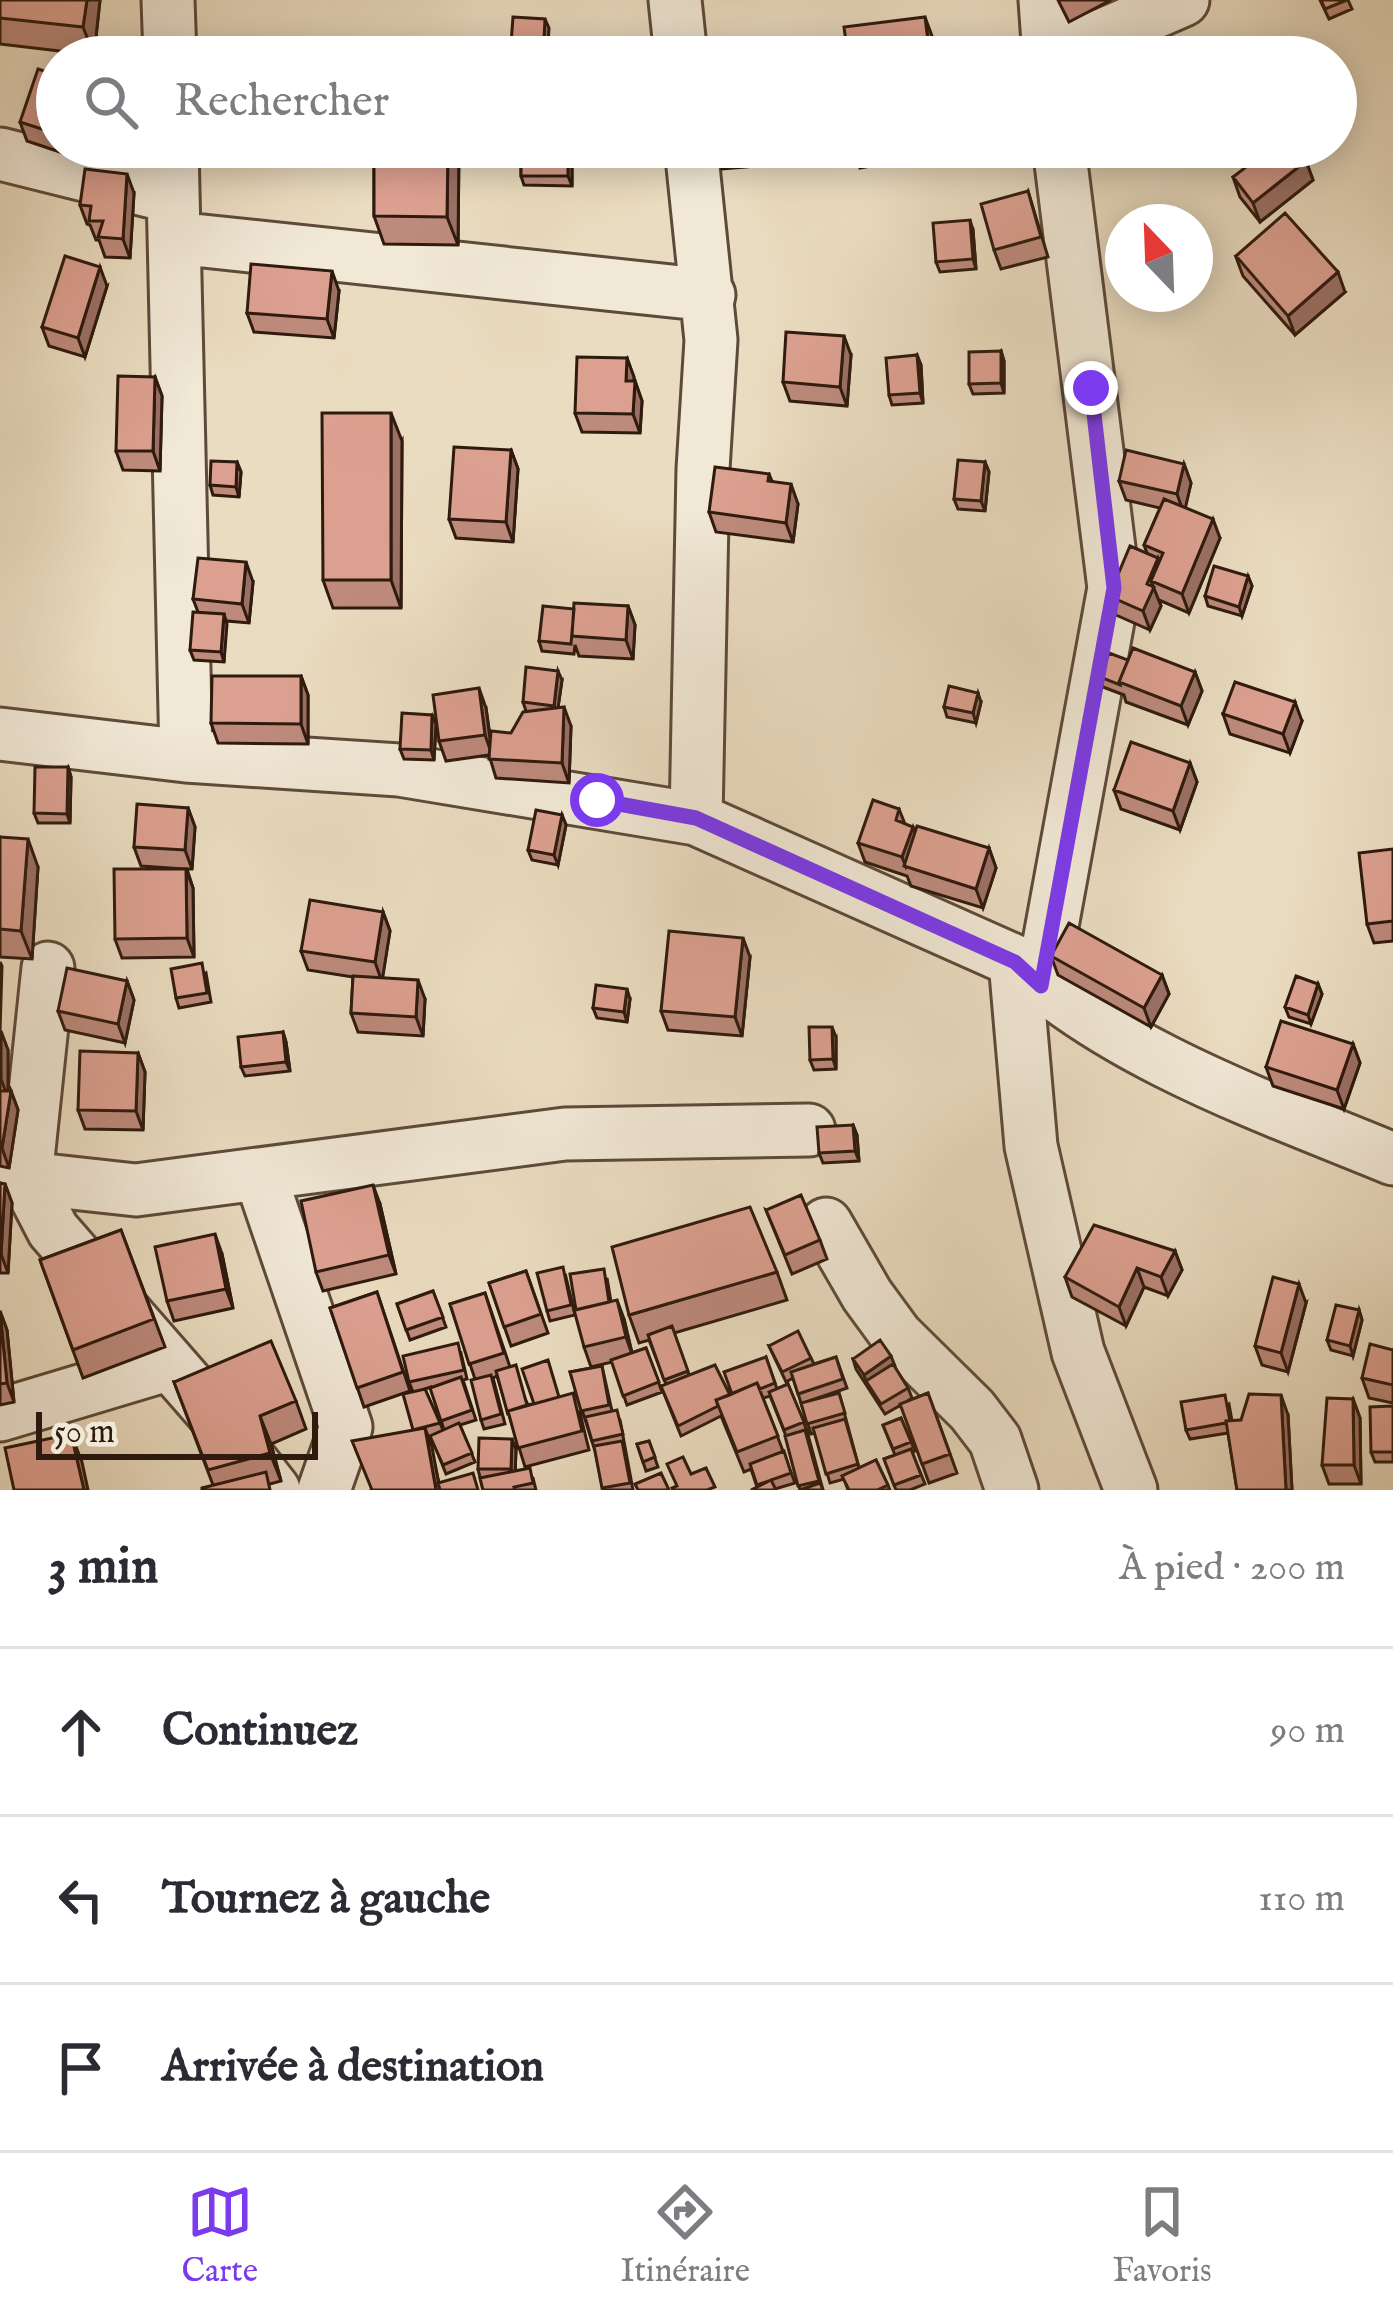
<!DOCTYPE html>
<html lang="fr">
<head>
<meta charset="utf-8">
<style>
  :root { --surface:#fff; --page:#f7f7f7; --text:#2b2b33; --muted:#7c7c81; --line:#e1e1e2; --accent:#7c3aed }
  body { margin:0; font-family:"IM FELL English",serif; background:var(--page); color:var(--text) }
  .compass { position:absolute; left:1105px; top:204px; width:108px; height:108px; border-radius:50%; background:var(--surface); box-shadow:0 6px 30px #0003; rotate:337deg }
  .scale { position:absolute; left:36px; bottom:30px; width:282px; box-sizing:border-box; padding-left:12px; border:6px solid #2f1a0e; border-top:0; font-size:33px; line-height:42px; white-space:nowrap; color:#2f1a0e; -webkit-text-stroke:9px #f1e8d6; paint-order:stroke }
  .stop { position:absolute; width:36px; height:36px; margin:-27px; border:9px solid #7c3aed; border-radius:50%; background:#fff }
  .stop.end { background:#7c3aed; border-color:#fff; box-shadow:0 3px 12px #0008 }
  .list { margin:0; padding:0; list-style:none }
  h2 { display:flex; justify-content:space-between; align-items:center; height:156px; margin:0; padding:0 48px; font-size:51px }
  h2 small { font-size:39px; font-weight:400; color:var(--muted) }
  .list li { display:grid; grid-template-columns:78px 1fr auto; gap:36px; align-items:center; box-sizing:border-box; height:168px; padding:0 48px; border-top:3px solid var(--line) }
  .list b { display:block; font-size:45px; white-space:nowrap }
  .list em { font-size:39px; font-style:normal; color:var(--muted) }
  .icon { flex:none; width:66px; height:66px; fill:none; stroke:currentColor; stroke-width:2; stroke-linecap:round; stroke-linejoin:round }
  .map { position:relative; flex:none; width:1393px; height:1490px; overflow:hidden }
  .search { position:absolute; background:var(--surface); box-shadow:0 6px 30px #0003; left:36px; right:36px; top:36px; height:132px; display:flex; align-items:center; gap:30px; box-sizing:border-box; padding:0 42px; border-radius:66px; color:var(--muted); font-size:45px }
  .sheet { height:660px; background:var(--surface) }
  nav { display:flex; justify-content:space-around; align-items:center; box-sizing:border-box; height:168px; border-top:3px solid var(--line); background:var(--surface); font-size:33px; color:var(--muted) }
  nav a { display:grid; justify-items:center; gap:6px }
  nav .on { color:var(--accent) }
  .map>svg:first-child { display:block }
</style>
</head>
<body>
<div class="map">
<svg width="1393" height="1490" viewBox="0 0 1393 1490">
  <rect width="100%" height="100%" fill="#eadcc0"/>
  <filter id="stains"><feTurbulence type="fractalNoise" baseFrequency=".00167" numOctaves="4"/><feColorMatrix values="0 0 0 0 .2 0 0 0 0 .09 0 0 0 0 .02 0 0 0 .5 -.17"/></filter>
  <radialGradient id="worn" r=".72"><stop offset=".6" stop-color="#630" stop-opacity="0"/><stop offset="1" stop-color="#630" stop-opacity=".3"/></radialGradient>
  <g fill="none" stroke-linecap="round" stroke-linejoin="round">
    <g stroke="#5e4a3a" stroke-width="57">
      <path id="minor" d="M168,0L170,57
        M675,0L681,57
        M1045,0L1049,57
        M1052,57L1183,0
        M172,147L186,756
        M691,147L711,340L703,469L696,819
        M0,154L173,197
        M175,238L709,295
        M0,734L186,756L399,770L696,819L1015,961C1116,1055 1267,1107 1393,1159
        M1015,961L1031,1146L1078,1352L1131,1490
        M48,968L26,1178L53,1230L219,1420L274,1490
        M1041,986L1114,588L1059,147
        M0,1175L136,1190L565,1134L809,1130
        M260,1175L346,1427L324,1490
        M826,1224L867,1295L897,1336L972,1410L995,1440L1012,1490
        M0,1415L170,1364"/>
    </g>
    <use href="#minor" stroke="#f1e8d6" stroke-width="51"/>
  </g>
  <path fill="#bd8a7c" stroke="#2f1a0e" stroke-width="3" fill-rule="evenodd" d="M0,0H100L94,55L0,44Z
    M1058,0H1111L1069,22Z
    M1320,0H1348L1352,9L1329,19Z
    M57,75V147H99L93,163L27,141L20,122Z
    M374,147H459L458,245L384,244L374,216Z
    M521,147H570L572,153V186L524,185L521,176Z
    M744,147L747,167L722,169L718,159Z
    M853,147H913L915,158L860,168Z
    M1306,161L1313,180L1260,222L1240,197L1233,177Z
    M1028,191L1048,257L1001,269L994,250Z
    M134,193L130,258L105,257L99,240H96L90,225L87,224L80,205Z
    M973,230L976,269L940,272L936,262Z
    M1236,257L1345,292L1295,335L1243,276Z
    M107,286L85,357L49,346L42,327Z
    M339,291L334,338L254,332L247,313Z
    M1001,351L1004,361V393L973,394L969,384Z
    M851,355L847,406L790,401L783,382Z
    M917,355L921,365L923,403L892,405L889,395Z
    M627,358L642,401L640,433L582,432L575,413Z
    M155,377L162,396L160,471L123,470L116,451Z
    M402,441L401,608H333L323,580Z
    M511,450L518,469L513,542L456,538L449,519Z
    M237,462L241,472L239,497L213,495L210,485Z
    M985,462L989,472L985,511L958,509L954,499Z
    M1184,464L1191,483L1185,507L1220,538L1189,613L1159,600L1161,606L1150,630L1116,615L1109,596L1147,553L1144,545L1160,508L1126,500L1119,481Z
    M769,474L772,481L798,504L793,542L716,532L709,512Z
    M1248,576L1252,586L1242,616L1208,606L1205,596Z
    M253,582L249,623L226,621L224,662L194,660L190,650L198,612L193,599Z
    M628,606L635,625L633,659L579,656L575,645L574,654L542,651L539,641L574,609Z
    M1128,660L1195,672L1202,691L1188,725L1126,702L1124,695L1103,687L1100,677Z
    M301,676L308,695V744L218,743L211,723Z
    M562,680L558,707L571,726L569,783L496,778L489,755L446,761L439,741L486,708L491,742L511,733L526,711L523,702Z
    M981,702L976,723L947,717L944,707Z
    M1223,714L1302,721L1290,753L1230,734Z
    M432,715L436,724L434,760L404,759L400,749Z
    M1190,763L1197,782L1180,830L1121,809L1114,790Z
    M68,767L71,777L70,823H38L34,813Z
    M188,808L195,827L192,869H187L193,888L194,957L122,958L115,939L184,869L141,866L134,847Z
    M899,809L905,824L915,832L989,848L996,868L983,908L911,886L907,876L865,862L858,843Z
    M562,815L566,825L558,865L532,860L528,850Z
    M0,837L38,867L32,959L0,957Z
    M1393,849V941L1374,943L1367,924Z
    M383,912L390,931L382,978L425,999L423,1036L358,1032L351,1013L353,977L308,970L301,951Z
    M1051,956L1162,975L1169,994L1151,1027L1058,975Z
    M750,957L742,1036L668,1030L661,1011Z
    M206,973L211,1002L179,1008L176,998Z
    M127,981L134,1000L125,1043L65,1030L58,1011Z
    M1318,984L1322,994L1311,1024L1289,1017L1285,1007Z
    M630,999L627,1022L597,1018L593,1008Z
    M0,1031L8,1050V1091H11L18,1110L9,1168L0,1166Z
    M283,1032L286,1042L290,1071L245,1076L241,1067Z
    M836,1037V1069L814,1070L810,1060Z
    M1353,1044L1360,1063L1344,1109L1273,1086L1266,1067Z
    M138,1053L145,1072L143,1130L85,1129L78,1110Z
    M853,1125L857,1135L859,1161L823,1163L819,1153Z
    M0,1183L5,1184L12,1203L8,1273H0Z
    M380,1204L396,1274L323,1291L316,1272Z
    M766,1210L820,1240L827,1259L792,1274Z
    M121,1230L165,1347L83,1378L40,1260Z
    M1175,1251L1182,1270L1168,1296L1144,1287L1126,1326L1072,1297L1065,1277Z
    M222,1254L233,1308L174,1321L167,1301Z
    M526,1271L548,1333L511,1346L489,1283Z
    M777,1272L787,1300L674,1333L689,1375L729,1395L766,1357L777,1389L788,1384L807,1431L823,1490H800L786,1436L770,1396L763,1398L795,1483L775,1489L757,1487L751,1469L744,1472L721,1416L681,1436L661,1386L666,1384L649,1340L639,1343L629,1315Z
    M566,1277L575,1315L550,1321L547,1311Z
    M607,1278L611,1302L624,1319L632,1353L646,1348L662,1392L627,1405L612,1362L591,1367L584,1347Z
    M433,1291L446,1327L410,1340L397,1304Z
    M377,1292L410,1391L364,1407L330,1308Z
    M485,1293L510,1367L528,1405L560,1397L580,1413L589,1450L525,1467L497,1376L493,1378L505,1424L484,1429L481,1420L475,1379L450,1304Z
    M1306,1303L1288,1372L1262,1365L1255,1346Z
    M1359,1310L1362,1320L1353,1356L1331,1350L1327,1340Z
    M0,1311L7,1330L14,1402L0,1405Z
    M769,1346L811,1358L814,1364L836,1357L847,1388L809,1401L839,1393L859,1468L876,1460L890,1490H848L844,1479L830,1483L815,1433L811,1434L793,1378L786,1382Z
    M1393,1350V1403L1369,1398L1362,1378Z
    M461,1353L467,1379L463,1380L476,1420L460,1425L475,1462L446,1474L431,1436L428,1437L439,1483L479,1490H371L413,1430V1392L409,1382ZM431,1387L444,1430H443L425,1389Z
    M853,1359L894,1366L908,1388L912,1398L906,1402L928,1393L957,1473L929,1483L901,1405L885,1414L856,1369Z
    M602,1366L612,1411L620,1420L633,1490H603L595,1451L570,1372Z
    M174,1382L296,1401L306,1429L271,1444L281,1481L270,1484L213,1485Z
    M1353,1399L1360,1418L1361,1484H1329L1322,1465Z
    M1229,1404L1232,1421L1288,1415L1292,1490H1237L1228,1433L1190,1439L1186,1430Z
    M1393,1406V1462H1375L1371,1452Z
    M901,1418L915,1451L912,1452L925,1484L910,1490H896L884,1459L895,1455L883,1425Z
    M649,1441L658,1467L646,1471L637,1444Z
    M516,1449L515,1471L533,1478L536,1490H483L478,1469Z"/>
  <path fill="#9a7065" stroke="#2f1a0e" stroke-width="3" d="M87,0H100L94,55L83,27Z
    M925,17L932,36L934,57H930Z
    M545,19L549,28L547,57H543Z
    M87,147H99L93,163Z
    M448,147H459L458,245L447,217Z
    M568,147L572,153V186L568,176Z
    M1306,161L1313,180L1260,222L1253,203Z
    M127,174L134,193L130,258L123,239Z
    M970,220L973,230L976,269L973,259Z
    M100,267L107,286L85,357L78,338Z
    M332,271L339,291L334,338L327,319Z
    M1338,272L1345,292L1295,335L1288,316Z
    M844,336L851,355L847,406L840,387Z
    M1001,351L1004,361V393L1001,383Z
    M917,355L921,365L923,403L920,393Z
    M627,358L634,377L633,400L626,381Z
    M155,377L162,396L160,471L153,451Z
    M635,381L642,401L640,433L633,414Z
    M391,413L402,441L401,608L391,580Z
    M511,450L518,469L513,542L506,522Z
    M237,462L241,472L239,497L236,487Z
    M985,462L989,472L985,511L981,501Z
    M1184,464L1191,483L1184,514L1177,494Z
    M791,484L798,504L793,542L786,523Z
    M1213,519L1220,538L1189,613L1182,594Z
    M1158,558L1165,577L1151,581L1161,606L1150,630L1143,611L1147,584Z
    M246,562L253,582L249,623L242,604Z
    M1248,576L1252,586L1242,616L1239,607Z
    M628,606L635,625L633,659L626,640Z
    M224,614L227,624L224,662L221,652Z
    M558,671L562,680L557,715L554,706Z
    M1195,672L1202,691L1188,725L1181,706Z
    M301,676L308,695V744L301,724Z
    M479,688L486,708L492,755L485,735Z
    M978,693L981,702L976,723L973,713Z
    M1295,702L1302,721L1290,753L1283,734Z
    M564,707L571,726L569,783L562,763Z
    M432,715L436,724L434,760L431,750Z
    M1190,763L1197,782L1180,830L1173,811Z
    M68,767L71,777L70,823L67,814Z
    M188,808L195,827L192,869L185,850Z
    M562,815L566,825L558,865L554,855Z
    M913,827L920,846L906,867L902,857Z
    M28,839L38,867L32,959L21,931Z
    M989,848L996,868L983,908L976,889Z
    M186,869L193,888L194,957L187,938Z
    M383,912L390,931L382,982L375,962Z
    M743,938L750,957L742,1036L735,1017Z
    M0,962L2,966L0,1031Z
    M1162,975L1169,994L1151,1027L1144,1008Z
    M418,980L425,999L423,1036L416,1017Z
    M127,981L134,1000L125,1043L118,1024Z
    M1318,984L1322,994L1311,1024L1308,1015Z
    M627,989L630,999L627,1022L624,1012Z
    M832,1027L836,1037V1069L833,1059Z
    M1,1031L8,1050V1098L1,1079Z
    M283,1032L286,1042L290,1071L286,1062Z
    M1353,1044L1360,1063L1344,1109L1337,1090Z
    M138,1053L145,1072L143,1130L136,1111Z
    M11,1091L18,1110L9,1168L2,1148Z
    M853,1125L857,1135L859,1161L855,1151Z
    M5,1184L12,1203L8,1273L1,1254Z
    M373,1185L380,1204L396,1274L389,1255Z
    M215,1234L222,1254L233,1308L226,1289Z
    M1175,1251L1182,1270L1168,1296L1161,1277Z
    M1137,1268L1144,1287L1126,1326L1119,1307Z
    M1299,1284L1306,1303L1288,1372L1281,1353Z
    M617,1300L624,1319L633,1357L626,1337Z
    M1359,1310L1362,1320L1353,1356L1350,1346Z
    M0,1311L7,1330L14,1402L7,1383Z
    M891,1356L895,1366L867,1384L864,1375Z
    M1281,1395L1288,1415L1292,1490H1286Z
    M1353,1399L1360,1418L1361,1484L1354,1465Z
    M260,1416L271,1444L281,1481L270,1453Z
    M425,1428L432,1447L440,1490H436Z
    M71,1434L82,1462L88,1490H84Z
    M512,1439L516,1449L515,1479L511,1469Z"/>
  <path fill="#dca090" stroke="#2f1a0e" stroke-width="3" d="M0,0H87L83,27L0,18Z
    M1321,0H1347L1325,9Z
    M513,17L545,19L543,57H510Z
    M925,17L930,57H848L844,27Z
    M38,69L57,75V134L20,122Z
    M374,147H448L447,217L374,216Z
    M521,147H568V176H521Z
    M717,147H742L743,157L718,159Z
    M1272,147H1295L1306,161L1253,203L1233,177Z
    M85,169L127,174L123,239L98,237L103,221H89L91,206L80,205Z
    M1028,191L1041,237L994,250L981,204Z
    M1285,213L1338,272L1288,316L1236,256Z
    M970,220L973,259L936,262L933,223Z
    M65,256L100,267L78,338L42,327Z
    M251,264L332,271L327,319L247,313Z
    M786,332L844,336L840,387L783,382Z
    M1001,351V383L969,384V352Z
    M917,355L920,393L889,395L886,358Z
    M577,357L627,358L626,381H635L633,414L575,413Z
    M118,376L155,377L153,451H116Z
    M322,413H391V580H323Z
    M454,447L511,450L506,522L449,519Z
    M1126,450L1184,464L1177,494L1119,481Z
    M958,460L985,462L981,501L954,499Z
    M211,461L237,462L236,487L210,485Z
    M715,467L769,474L768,481L791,484L786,523L709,512Z
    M1164,499L1213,519L1182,594L1151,581L1163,553L1144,545Z
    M1130,546L1158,558L1147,584L1154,587L1143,611L1109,596Z
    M198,558L246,562L242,604L193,599Z
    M1214,566L1248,576L1239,607L1205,596Z
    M574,603L628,606L626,640L572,636Z
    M543,606L574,609L571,644L539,641Z
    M193,612L224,614L221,652L190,650Z
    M1133,648L1195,672L1181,706L1119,682Z
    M1109,653L1128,660L1119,682L1120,685L1100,677Z
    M526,667L558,671L554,706L523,702Z
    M212,676H301V724L211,723Z
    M1235,682L1295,702L1283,734L1223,714Z
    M949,686L978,693L973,713L944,707Z
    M479,688L485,735L439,741L433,695Z
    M564,707L562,763L489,759L491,731L511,733L523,712Z
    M402,713L432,715L431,750L400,749Z
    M1131,742L1190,763L1173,811L1114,790Z
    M35,767H68L67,814L34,813Z
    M873,800L899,809L896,820L913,827L902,857L858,843Z
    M137,804L188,808L185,850L134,847Z
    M536,810L562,815L554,855L528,850Z
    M917,826L989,848L976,889L904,866Z
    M0,837L28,839L21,931L0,929Z
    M1393,849V921L1367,924L1359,853Z
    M114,869H186L187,938L115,939Z
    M310,900L383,912L375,962L301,951Z
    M1069,923L1162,975L1144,1008L1051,956Z
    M669,931L743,938L735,1017L661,1011Z
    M202,963L207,993L176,998L171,969Z
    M67,968L127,981L118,1024L58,1011Z
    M353,976L418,980L416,1017L351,1013Z
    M1296,976L1318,984L1308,1015L1285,1007Z
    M596,985L627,989L624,1012L593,1008Z
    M1281,1021L1353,1044L1337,1090L1266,1067Z
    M809,1027H832L833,1059L810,1060Z
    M283,1032L286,1062L241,1067L238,1037Z
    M80,1051L138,1053L136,1111L78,1110Z
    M0,1091H11L2,1148H0Z
    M853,1125L855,1151L819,1153L817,1127Z
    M0,1183L5,1184L1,1254H0Z
    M373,1185L389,1255L316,1272L301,1201Z
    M801,1195L820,1240L785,1255L766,1210Z
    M750,1207L777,1272L629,1315L612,1247Z
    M1094,1225L1175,1251L1161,1277L1137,1268L1119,1307L1065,1277Z
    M121,1230L154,1319L73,1350L40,1260Z
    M215,1234L226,1289L167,1301L155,1247Z
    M563,1267L571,1305L547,1311L537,1273Z
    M604,1269L609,1302L576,1310L570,1274Z
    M526,1271L541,1314L504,1327L489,1283Z
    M1273,1277L1299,1284L1281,1353L1255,1346Z
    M433,1291L443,1317L406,1330L397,1304Z
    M377,1292L403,1372L357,1388L330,1308Z
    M485,1293L504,1353L469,1364L450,1304Z
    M617,1300L626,1337L584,1347L574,1310Z
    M1336,1305L1359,1310L1350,1346L1327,1340Z
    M0,1313L7,1383L0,1384Z
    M672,1326L688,1371L664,1380L648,1335Z
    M798,1331L811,1358L782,1372L769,1346Z
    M880,1340L891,1356L864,1375L853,1359Z
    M271,1341L296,1401L260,1416L270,1453L208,1470L174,1382Z
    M458,1343L464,1370L409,1382L403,1356Z
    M1370,1344L1393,1350V1385L1362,1378Z
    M646,1348L659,1382L623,1396L611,1360Z
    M766,1357L775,1383L760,1389L757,1383L732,1394L724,1372Z
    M836,1357L843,1379L798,1394L791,1372Z
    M548,1360L559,1397L534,1404L522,1369Z
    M893,1364L908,1388L881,1404L866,1381Z
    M516,1365L527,1405L508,1411V1415L496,1371Z
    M715,1365L730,1395L716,1400L718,1406L678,1426L661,1386Z
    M602,1366L609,1405L581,1411L570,1372Z
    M491,1375L501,1414L481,1420L471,1380Z
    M461,1377L472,1410L441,1421L430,1388Z
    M757,1383L778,1436L737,1452L716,1400Z
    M788,1384L804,1422L784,1430L769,1392Z
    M425,1389L440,1423L413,1430L403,1394Z
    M573,1393L582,1431L518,1448L508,1411Z
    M839,1393L845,1413L807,1424L801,1403Z
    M928,1393L950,1454L922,1464L900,1404Z
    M1249,1394L1281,1395L1286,1490H1237L1226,1421L1241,1420Z
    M1225,1395L1230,1421H1226V1423L1186,1430L1181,1402Z
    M1327,1398L1353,1399L1354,1465H1322Z
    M1393,1406V1452H1371L1370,1407Z
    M617,1410L623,1434L592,1441L585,1417Z
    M901,1418L911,1442L893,1449L883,1425Z
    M845,1419L858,1464L826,1474L813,1428Z
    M459,1423L472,1453L443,1465L430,1436Z
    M425,1428L436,1490H372L352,1441Z
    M805,1430L819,1481L798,1486L785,1436Z
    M71,1434L84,1490H14L5,1448Z
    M479,1438L512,1439L511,1469H478Z
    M622,1441L630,1483L602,1488L594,1446Z
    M649,1441L655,1457L643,1462L637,1444Z
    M911,1449L921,1475L894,1485L884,1459Z
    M784,1451L791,1473L757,1485L750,1464Z
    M683,1457L691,1474L706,1468L715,1487L707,1490H673L672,1488L677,1486L667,1464Z
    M876,1460L888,1485L877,1490H849L842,1476Z
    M530,1468L533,1483L514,1487L515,1490H483L480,1478Z
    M266,1472L270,1490H202V1488Z
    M473,1473L478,1490H440L438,1483Z
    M661,1473L669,1490H638L635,1484Z
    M771,1480L776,1490H751Z
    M820,1483L823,1490H800Z"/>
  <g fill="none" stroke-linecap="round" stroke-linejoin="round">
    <path stroke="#7c3aed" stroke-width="15" d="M597,800L696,818L1015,962L1041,986L1114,588L1091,388"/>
  </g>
  <rect width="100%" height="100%" filter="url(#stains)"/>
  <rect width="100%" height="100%" fill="url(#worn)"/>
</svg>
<svg class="compass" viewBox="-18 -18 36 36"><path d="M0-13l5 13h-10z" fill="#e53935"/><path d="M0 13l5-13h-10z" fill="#7c7c81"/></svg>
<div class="scale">50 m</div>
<div class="stop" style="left:597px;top:800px"></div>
<div class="stop end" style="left:1091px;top:388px"></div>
<div class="search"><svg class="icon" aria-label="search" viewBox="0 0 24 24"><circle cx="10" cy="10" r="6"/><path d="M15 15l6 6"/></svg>Rechercher</div>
</div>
<section class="sheet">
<h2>3 min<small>À pied · 200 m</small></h2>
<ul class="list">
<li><svg class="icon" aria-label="ahead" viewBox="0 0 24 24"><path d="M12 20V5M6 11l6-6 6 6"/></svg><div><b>Continuez</b></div><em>90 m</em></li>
<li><svg class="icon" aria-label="left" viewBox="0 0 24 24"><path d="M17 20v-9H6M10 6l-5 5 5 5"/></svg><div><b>Tournez à gauche</b></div><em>110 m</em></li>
<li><svg class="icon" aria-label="arrive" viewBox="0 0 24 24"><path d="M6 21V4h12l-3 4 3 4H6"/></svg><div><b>Arrivée à destination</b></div></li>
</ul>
</section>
<nav>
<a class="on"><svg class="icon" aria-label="map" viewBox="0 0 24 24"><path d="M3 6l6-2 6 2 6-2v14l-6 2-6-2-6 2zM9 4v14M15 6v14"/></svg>Carte</a>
<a><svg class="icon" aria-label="directions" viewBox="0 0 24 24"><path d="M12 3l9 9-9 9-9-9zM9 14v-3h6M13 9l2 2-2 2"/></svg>Itinéraire</a>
<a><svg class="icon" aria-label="saved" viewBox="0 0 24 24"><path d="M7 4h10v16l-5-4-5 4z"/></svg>Favoris</a>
</nav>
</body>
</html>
